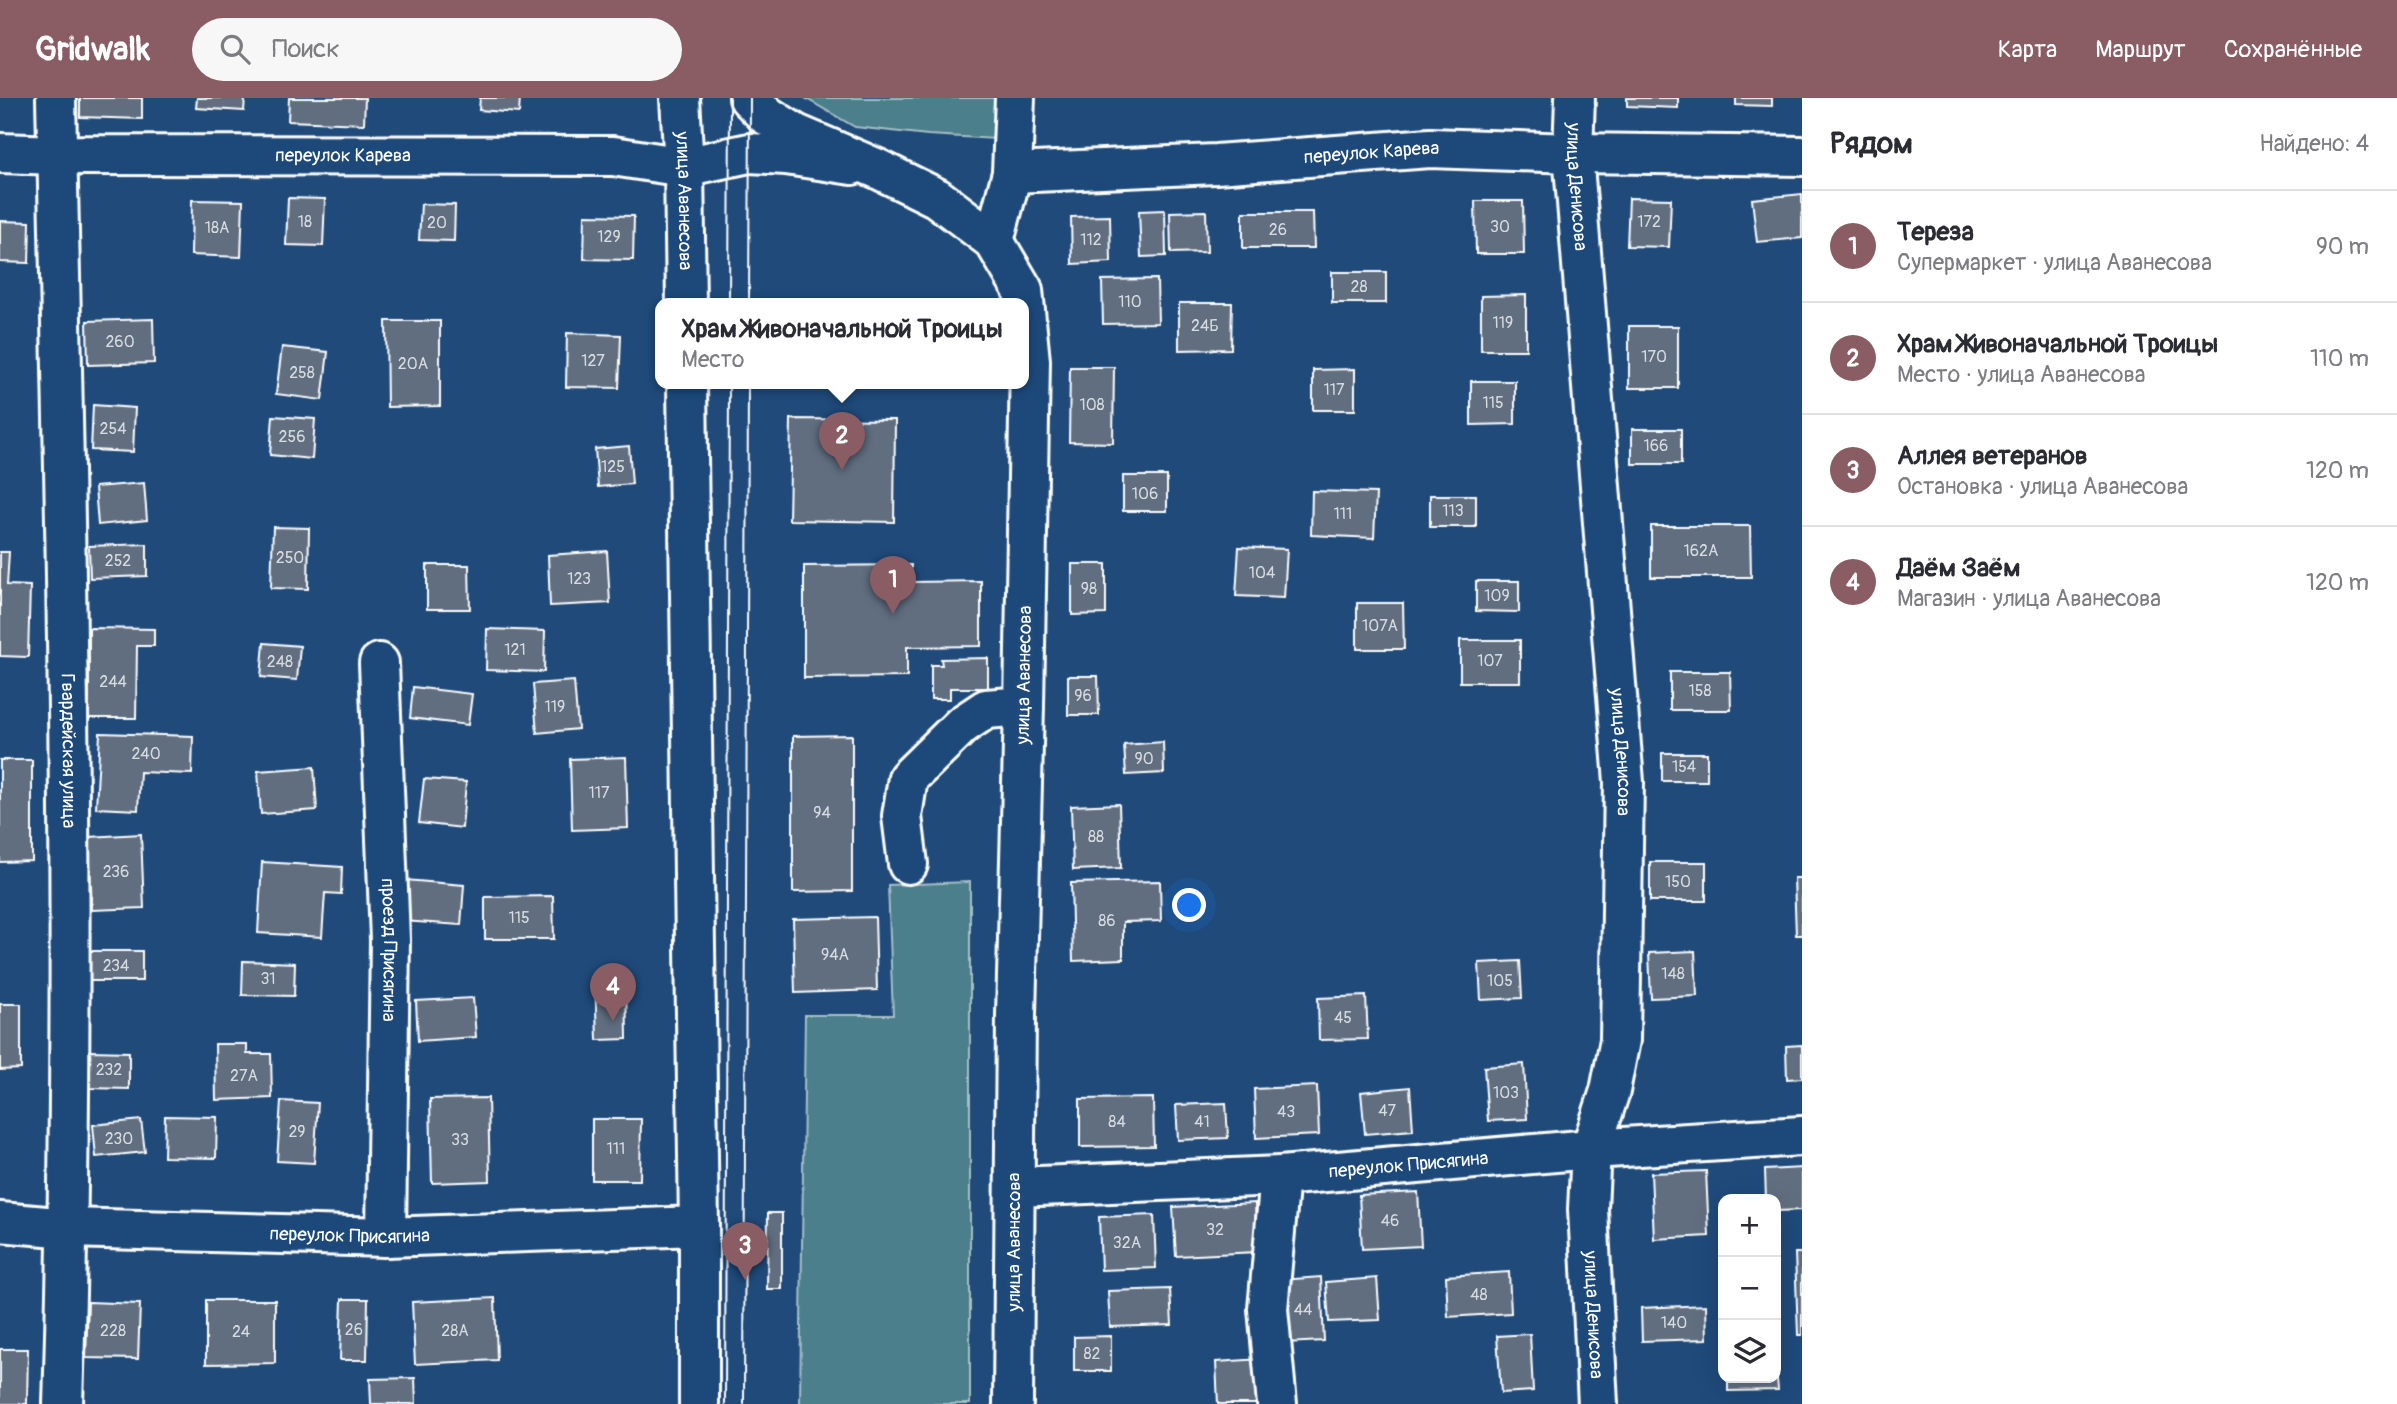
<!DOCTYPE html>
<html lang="ru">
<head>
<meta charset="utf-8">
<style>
  :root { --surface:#fff; --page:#f7f7f7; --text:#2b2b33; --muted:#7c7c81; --line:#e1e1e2; --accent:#8a5d65 }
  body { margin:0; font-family:Pangolin,sans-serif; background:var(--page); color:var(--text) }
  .controls { position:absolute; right:21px; bottom:21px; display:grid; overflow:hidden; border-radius:14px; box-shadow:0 7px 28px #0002 }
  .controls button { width:63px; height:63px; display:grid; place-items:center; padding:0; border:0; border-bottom:2px solid var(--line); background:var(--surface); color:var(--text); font:35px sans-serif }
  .you { position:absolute; left:1190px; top:808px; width:24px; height:24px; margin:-18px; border:5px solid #fff; border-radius:50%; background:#1a73e8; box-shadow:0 0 0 10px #1a73e833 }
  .badge { display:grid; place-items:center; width:46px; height:46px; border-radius:50%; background:var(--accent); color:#fff; font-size:23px; font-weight:700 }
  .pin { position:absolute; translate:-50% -58px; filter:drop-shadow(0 2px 4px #0008) }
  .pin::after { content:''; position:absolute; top:37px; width:24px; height:21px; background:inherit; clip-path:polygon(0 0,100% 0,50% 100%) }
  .popup { position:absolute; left:655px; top:200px; width:374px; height:91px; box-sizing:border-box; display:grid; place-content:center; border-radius:14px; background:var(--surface); filter:drop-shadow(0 2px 5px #0005); font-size:23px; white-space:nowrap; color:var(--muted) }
  .popup b { font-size:26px; color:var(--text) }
  .popup::after { content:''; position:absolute; left:50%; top:100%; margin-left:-14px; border:14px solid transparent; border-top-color:var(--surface) }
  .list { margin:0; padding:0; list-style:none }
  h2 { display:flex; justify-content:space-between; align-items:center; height:91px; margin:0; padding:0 28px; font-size:30px }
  h2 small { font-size:23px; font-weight:400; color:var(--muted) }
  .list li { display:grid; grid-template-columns:46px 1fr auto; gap:21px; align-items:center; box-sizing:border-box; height:112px; padding:0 28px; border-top:2px solid var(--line) }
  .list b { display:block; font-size:26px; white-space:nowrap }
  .list p { margin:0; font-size:23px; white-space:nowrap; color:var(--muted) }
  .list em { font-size:23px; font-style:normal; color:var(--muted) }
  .icon { flex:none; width:38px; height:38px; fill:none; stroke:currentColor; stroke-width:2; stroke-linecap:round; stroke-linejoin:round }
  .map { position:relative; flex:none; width:1802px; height:1306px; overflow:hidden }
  header { display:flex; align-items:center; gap:42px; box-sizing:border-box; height:98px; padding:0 35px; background:var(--accent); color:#fff }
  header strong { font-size:33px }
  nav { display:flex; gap:38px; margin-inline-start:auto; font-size:24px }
  .search { width:490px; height:63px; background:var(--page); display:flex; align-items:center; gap:18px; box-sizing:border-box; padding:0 24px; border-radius:38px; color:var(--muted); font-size:26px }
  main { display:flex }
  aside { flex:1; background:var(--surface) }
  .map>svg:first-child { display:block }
</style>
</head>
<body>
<header>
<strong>Gridwalk</strong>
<div class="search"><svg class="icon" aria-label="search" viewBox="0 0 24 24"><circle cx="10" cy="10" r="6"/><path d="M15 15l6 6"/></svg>Поиск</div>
<nav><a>Карта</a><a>Маршрут</a><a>Сохранённые</a></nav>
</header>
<main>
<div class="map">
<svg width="1802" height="1306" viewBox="0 0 1802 1306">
  <rect width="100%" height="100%" fill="#1f4a7a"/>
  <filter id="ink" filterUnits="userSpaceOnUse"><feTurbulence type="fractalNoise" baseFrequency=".0143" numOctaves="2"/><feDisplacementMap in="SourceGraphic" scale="14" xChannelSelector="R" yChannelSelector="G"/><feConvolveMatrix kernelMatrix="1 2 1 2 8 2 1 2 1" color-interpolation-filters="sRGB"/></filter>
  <g filter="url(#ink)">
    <path fill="#4c7f8b" stroke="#a6bfc5" stroke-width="2" d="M805,0H997L996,41L928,37L855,29Z
      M970,784V1306H800L805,917H893L888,787Z"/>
    <path fill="#606e80" stroke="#fff" stroke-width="2" d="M80,0H142V21L80,19Z
      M197,0H245L244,13L196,10Z
      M289,0H365L364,26L288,23Z
      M480,0H520L519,15L479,12Z
      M1627,0H1678V10L1627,8Z
      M1736,0H1772V8L1736,7Z
      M1802,96V140L1757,144L1752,101Z
      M288,100L325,101L323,148L286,147Z
      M1629,100L1671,101L1669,149L1627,148Z
      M192,102L243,103L241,159L191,157Z
      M1475,103H1523L1524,156H1476Z
      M421,106L455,107L454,143L419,142Z
      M1165,112L1166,158L1141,159L1139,113Z
      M1206,113L1207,154L1171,155L1170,114Z
      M1243,114H1313L1314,150H1243Z
      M585,117L634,118L633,162L584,161Z
      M1110,118L1111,164L1072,166L1071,119Z
      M0,123L30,124L29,165L0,164Z
      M1332,174H1386V205H1332Z
      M1157,181L1158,225L1103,226L1102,182Z
      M1526,197V252H1481V198Z
      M1179,205H1232L1231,251L1179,252Z
      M153,221L154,265L88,267L87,223Z
      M386,223H440V308L387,309Z
      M1629,228H1678V290H1629Z
      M567,235L621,237L619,290L566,289Z
      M282,249L328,254L322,302L276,296Z
      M1070,269H1114L1113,345L1069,344Z
      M1355,271V312H1313V272Z
      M1471,283H1515V326L1471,327Z
      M93,307L135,310L133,354L91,352Z
      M273,318L315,321L312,361L270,357Z
      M791,321L895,322L894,424L789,422Z
      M1632,331H1681V366H1632Z
      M629,348L632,386L598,389L595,351Z
      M1123,378H1167V413H1123Z
      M144,385L147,422L98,427L95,389Z
      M1312,393L1376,395L1374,440L1311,437Z
      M1430,397H1476V429H1430Z
      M1651,428H1750L1751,479H1651Z
      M273,429L309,430L308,491L271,490Z
      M147,446V478L90,480L89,448Z
      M1239,449L1287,451L1284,500L1236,498Z
      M607,453L610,505L550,508L548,457Z
      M0,454H9L7,487L30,488L28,559L0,558Z
      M1072,466H1106V516L1072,517Z
      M427,467H469L470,511H427Z
      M911,467V484L981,483V548L907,549V579L804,580V468Z
      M1476,483H1519V514L1476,513Z
      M1357,505H1403L1404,551H1357Z
      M89,530L154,531V548H137L136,620H89Z
      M487,531L545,533L544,574L486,572Z
      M1460,542H1520V584H1460Z
      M264,545L300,548L297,582L261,579Z
      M988,560V590H950V601H931V567H942L941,561Z
      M1670,574H1730L1731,612H1670Z
      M1068,578H1098L1099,617H1068Z
      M574,583L578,631L537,635L533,586Z
      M413,589L472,596L468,627L410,620Z
      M100,635L193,638L192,676L140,674L138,712L96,710Z
      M852,637V793L793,794V638Z
      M1163,644L1164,675L1126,677L1124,647Z
      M1662,655H1707V683H1662Z
      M626,659L628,730L572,732L570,661Z
      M0,662H32V763L0,764Z
      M314,669L317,712L261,716L258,673Z
      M424,681L466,684L462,730L419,725Z
      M1119,706L1121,770L1073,772L1071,708Z
      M141,736L144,810L92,812L89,739Z
      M262,764L342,769L341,796L325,795L322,839L258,835Z
      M1650,764H1706V803H1650Z
      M1794,780H1802V837H1796Z
      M405,782L464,787L461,827L402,823Z
      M1160,783L1161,823L1123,824V861L1073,863L1071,785Z
      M553,798L554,841H485V799Z
      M875,819L877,892L795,895L793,821Z
      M90,853H142V883H89Z
      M1695,853L1697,898L1651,900L1649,855Z
      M243,863L295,865L294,898L242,897Z
      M1520,863L1522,900L1481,902L1479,865Z
      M626,877L627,941L597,942L595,878Z
      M1366,898L1368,941L1319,942L1318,900Z
      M473,900L476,939L418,943L416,903Z
      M0,906H21V971L0,972Z
      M215,946H247V956H271L272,1000L216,1002Z
      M1802,947V980L1787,981L1786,948Z
      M90,953L129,954V991L89,990Z
      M1524,966L1527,1021L1488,1023L1484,969Z
      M1317,988L1319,1037L1256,1040L1254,991Z
      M1410,989L1413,1032L1365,1036L1361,994Z
      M488,1000L490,1083L432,1085L430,1001Z
      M1153,1000L1154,1048L1080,1049V1001Z
      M281,1003L318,1005L314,1065L277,1063Z
      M1226,1005L1228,1040L1178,1042L1176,1007Z
      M165,1018L217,1019L216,1060L164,1059Z
      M592,1021H641L640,1082H592Z
      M141,1022L145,1054L96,1059L93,1027Z
      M1802,1070V1112L1776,1113V1101H1766L1765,1072Z
      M1706,1073L1709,1138L1654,1141L1651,1075Z
      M1418,1094L1421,1148L1362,1151L1359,1097Z
      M1255,1105L1257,1154L1176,1158L1173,1109Z
      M768,1115H782V1191H767Z
      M1154,1117L1156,1170L1101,1172L1099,1119Z
      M1795,1155H1802V1237H1798Z
      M1509,1174L1511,1215L1448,1219L1446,1178Z
      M1321,1179L1324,1243L1285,1245L1281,1182Z
      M1377,1180L1380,1222L1329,1224L1326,1184Z
      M1170,1191L1172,1227L1110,1229L1108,1193Z
      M495,1200L497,1262L415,1266L412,1204Z
      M342,1201H368L367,1262H340Z
      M206,1202H275V1265L206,1266Z
      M88,1204L140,1206L138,1261L86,1260Z
      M1706,1207L1707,1241L1642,1243L1641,1210Z
      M1530,1236L1533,1293L1501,1295L1497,1238Z
      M1111,1238V1273H1074V1239Z
      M0,1251H28L27,1306H0Z
      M1262,1261L1265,1306H1218L1216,1264Z
      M1776,1269L1778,1292L1728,1293V1280H1776Z
      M415,1280L416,1306H371L370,1281Z"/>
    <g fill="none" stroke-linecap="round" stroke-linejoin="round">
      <g stroke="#fff" stroke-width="44">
        <g id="minor">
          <path id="s1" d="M56,0C66,435 77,871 63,1306"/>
          <path id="s2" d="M1575,0L1573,55L1624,684L1620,942L1610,993L1591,1051L1588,1111L1598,1306"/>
          <path id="s3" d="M0,55L58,57L613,58L684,69L749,55L786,57L852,67"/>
          <path id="s4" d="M1012,75L1216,66L1430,50L1573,55L1802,58"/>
          <path d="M994,143L1012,75L1015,0"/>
          <path id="s5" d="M379,565L390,842L386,1139"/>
          <path d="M908,766L902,718L908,680L962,627L986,611L1024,608"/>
          <path id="s6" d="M1015,1089L1280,1078L1591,1051L1802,1038"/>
          <path id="s7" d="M0,1124L69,1130L386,1139L699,1128"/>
          <path d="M1277,1306L1268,1211L1280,1078"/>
        </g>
      </g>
      <g stroke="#fff" stroke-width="44">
        <g id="highway">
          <path id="s8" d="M680,0L684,69L686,206"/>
          <path d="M749,0L766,17L796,36L878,71L937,100L994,143L1023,192L1030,263L1024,608L1016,917L1013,1306"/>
          <path d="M687,286L699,1128V1306"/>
        </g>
      </g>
      <use href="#minor" stroke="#1f4a7a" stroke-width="38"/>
      <use href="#highway" stroke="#1f4a7a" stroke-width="38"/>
      <path stroke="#fff" stroke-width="2" d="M729,206L730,0
        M749,206L750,0
        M725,1306L729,286
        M744,1306L748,286"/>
    </g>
  </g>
  <g text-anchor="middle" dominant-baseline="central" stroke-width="7" stroke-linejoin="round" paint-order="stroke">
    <g font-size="16" fill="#d7dbdf">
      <text x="305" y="124">18</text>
      <text x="1649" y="124">172</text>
      <text x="437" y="125">20</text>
      <text x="1500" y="129">30</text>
      <text x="217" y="130">18А</text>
      <text x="1278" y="132">26</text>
      <text x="609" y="139">129</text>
      <text x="1091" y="142">112</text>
      <text x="1359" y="189">28</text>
      <text x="1130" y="204">110</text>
      <text x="1503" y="225">119</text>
      <text x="1205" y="228">24Б</text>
      <text x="120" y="244">260</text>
      <text x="1654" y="259">170</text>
      <text x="593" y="263">127</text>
      <text x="413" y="266">20А</text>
      <text x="302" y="275">258</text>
      <text x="1334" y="292">117</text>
      <text x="1493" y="305">115</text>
      <text x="1092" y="307">108</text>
      <text x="113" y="331">254</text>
      <text x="292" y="339">256</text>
      <text x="1656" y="348">166</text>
      <text x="613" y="369">125</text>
      <text x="1145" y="396">106</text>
      <text x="1453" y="413">113</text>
      <text x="1343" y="416">111</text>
      <text x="1701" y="453">162А</text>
      <text x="290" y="460">250</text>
      <text x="118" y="463">252</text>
      <text x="1262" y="475">104</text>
      <text x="579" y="481">123</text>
      <text x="1089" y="491">98</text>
      <text x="1497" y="498">109</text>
      <text x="1380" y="528">107А</text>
      <text x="515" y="552">121</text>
      <text x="1490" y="563">107</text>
      <text x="280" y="564">248</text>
      <text x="113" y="584">244</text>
      <text x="1700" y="593">158</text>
      <text x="1083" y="598">96</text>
      <text x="555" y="609">119</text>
      <text x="146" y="656">240</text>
      <text x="1144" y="661">90</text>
      <text x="1684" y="669">154</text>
      <text x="599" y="695">117</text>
      <text x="822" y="715">94</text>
      <text x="1096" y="739">88</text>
      <text x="116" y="774">236</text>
      <text x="1678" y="784">150</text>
      <text x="519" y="820">115</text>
      <text x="1107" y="823">86</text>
      <text x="835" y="857">94А</text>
      <text x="116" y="868">234</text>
      <text x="1673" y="876">148</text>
      <text x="268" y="881">31</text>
      <text x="1500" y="883">105</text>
      <text x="1343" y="920">45</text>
      <text x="109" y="972">232</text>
      <text x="244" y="978">27А</text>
      <text x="1506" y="995">103</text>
      <text x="1387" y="1013">47</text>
      <text x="1286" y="1014">43</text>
      <text x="1117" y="1024">84</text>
      <text x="1202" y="1024">41</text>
      <text x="297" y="1034">29</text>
      <text x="119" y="1041">230</text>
      <text x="460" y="1042">33</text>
      <text x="616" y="1051">111</text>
      <text x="1390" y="1123">46</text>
      <text x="1215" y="1132">32</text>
      <text x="1127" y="1145">32А</text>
      <text x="1479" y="1197">48</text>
      <text x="1303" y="1212">44</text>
      <text x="1674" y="1225">140</text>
      <text x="354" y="1232">26</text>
      <text x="113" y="1233">228</text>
      <text x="455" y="1233">28А</text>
      <text x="241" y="1234">24</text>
      <text x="1092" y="1256">82</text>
    </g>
    <g font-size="19" fill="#fff" stroke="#1f4a7a">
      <text stroke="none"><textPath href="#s4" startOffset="360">переулок Карева</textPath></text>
      <text stroke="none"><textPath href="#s3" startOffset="343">переулок Карева</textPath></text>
      <text stroke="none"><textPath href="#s2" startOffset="89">улица Денисова</textPath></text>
      <text stroke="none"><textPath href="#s8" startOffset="103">улица Аванесова</textPath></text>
      <text transform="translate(1024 577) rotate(-89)">улица Аванесова</text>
      <text stroke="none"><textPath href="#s1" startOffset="653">Гвардейская улица</textPath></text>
      <text stroke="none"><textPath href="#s2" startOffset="656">улица Денисова</textPath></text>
      <text stroke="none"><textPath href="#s5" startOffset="287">проезд Присягина</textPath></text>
      <text stroke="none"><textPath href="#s6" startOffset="394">переулок Присягина</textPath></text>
      <text stroke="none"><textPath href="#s7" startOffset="350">переулок Присягина</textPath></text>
      <text transform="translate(1014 1144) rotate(-90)">улица Аванесова</text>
      <text stroke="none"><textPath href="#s2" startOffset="1223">улица Денисова</textPath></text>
    </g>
  </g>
</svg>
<div class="controls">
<button>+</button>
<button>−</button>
<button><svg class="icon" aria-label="layers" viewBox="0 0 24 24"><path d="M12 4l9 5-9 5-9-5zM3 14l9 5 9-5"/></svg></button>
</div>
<div class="you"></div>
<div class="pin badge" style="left:893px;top:516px">1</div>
<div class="pin badge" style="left:842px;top:372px">2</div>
<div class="popup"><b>Храм Живоначальной Троицы</b>Место</div>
<div class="pin badge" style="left:745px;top:1182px">3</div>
<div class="pin badge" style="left:613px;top:923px">4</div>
</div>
<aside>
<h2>Рядом<small>Найдено: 4</small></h2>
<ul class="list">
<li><span class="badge">1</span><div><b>Тереза</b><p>Супермаркет · улица Аванесова</p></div><em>90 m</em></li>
<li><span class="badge">2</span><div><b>Храм Живоначальной Троицы</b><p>Место · улица Аванесова</p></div><em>110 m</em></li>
<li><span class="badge">3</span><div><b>Аллея ветеранов</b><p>Остановка · улица Аванесова</p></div><em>120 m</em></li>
<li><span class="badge">4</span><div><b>Даём Заём</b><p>Магазин · улица Аванесова</p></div><em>120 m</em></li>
</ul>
</aside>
</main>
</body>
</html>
